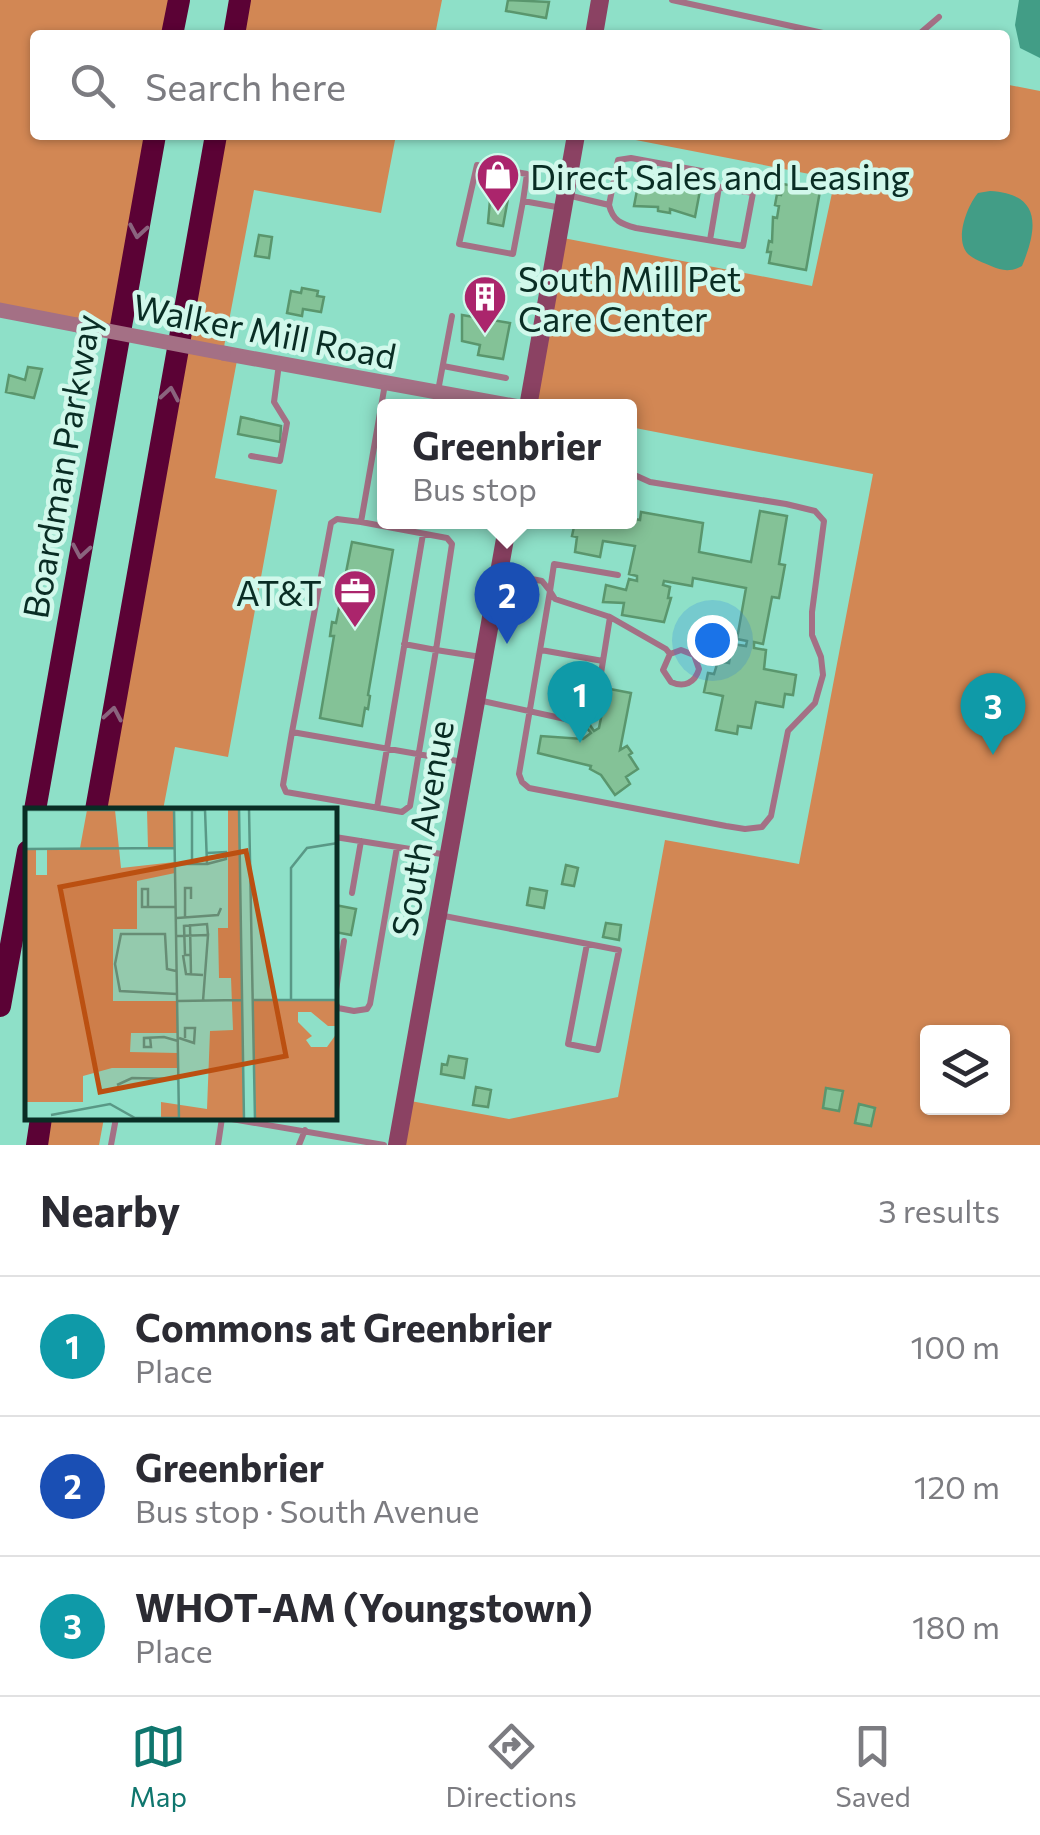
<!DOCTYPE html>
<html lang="en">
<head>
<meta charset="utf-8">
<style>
  :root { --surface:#fff; --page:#f7f7f7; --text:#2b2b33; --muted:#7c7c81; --line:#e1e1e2; --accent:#0f766e }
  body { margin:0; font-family:Commissioner,sans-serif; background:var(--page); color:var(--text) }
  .controls { position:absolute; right:30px; bottom:30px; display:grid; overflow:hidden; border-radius:10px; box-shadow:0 2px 8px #0004 }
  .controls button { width:90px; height:90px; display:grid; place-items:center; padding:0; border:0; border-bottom:2px solid var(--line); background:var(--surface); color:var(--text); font:50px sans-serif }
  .you { position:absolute; left:712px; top:640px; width:35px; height:35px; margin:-25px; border:8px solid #fff; border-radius:50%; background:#1a73e8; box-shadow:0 0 0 15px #1a73e833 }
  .badge { display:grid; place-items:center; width:65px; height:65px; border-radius:50%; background:var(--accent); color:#fff; font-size:32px; font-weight:700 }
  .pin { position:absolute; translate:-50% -82px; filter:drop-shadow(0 2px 5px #0008) }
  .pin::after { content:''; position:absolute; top:52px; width:35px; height:30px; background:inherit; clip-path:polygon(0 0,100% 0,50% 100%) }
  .popup { position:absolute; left:377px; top:399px; width:260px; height:130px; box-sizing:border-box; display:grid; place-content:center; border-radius:10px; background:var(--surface); filter:drop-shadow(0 2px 8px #0005); font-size:32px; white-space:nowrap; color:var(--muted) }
  .popup b { font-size:38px; color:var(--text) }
  .popup::after { content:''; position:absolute; left:50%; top:100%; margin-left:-20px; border:20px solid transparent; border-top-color:var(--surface) }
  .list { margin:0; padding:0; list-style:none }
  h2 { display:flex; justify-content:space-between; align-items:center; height:130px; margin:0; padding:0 40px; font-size:42px }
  h2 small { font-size:32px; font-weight:400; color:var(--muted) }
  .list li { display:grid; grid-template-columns:65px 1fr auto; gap:30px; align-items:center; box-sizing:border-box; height:140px; padding:0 40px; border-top:2px solid var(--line) }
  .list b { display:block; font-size:38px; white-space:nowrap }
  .list p { margin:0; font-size:32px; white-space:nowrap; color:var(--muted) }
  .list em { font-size:32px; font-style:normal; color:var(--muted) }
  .icon { flex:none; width:55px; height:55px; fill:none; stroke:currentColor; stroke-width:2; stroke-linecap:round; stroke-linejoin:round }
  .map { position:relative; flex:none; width:1040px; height:1145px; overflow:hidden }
  .search { position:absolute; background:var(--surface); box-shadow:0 2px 8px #0004; left:30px; right:30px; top:30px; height:110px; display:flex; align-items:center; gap:25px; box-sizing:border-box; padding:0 35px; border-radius:10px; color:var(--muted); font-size:38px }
  .sheet { height:550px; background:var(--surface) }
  nav { display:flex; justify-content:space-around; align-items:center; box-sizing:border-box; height:140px; border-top:2px solid var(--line); background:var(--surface); font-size:28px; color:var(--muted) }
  nav a { display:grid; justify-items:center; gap:5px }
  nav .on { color:var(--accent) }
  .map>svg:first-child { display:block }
</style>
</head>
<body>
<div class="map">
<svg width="1040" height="1145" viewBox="0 0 1040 1145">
  <rect width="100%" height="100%" fill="#8ee0c8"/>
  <path fill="#d28754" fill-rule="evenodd" d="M0,0H179L172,35H35V135H155L120,333L0,310Z
    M240,0H442L435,35H234Z
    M1009,85L1040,91V1145H397L405,1100L509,1119L618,1097L665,840L799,864L873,474L630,427V407L528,406L558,237L812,286L835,179L610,135H1005V87ZM928,1032H1002V1108H928Z
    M216,135H396L381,213L254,190L223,352L238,355L215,478L277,490L228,757L175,747L163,810H96Z
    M41,1118H104L99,1145H37Z"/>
  <path fill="#429d86" d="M1019,0H1040V58L1020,48L1015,25Z
    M990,191C1040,194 1039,225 1022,266C1011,272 1002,271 991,266C984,263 973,259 968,254C954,240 967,206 978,193Z"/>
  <path fill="#84c297" stroke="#5a966d" stroke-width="2.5" d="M508,0L549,2L546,18L506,11Z
    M641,169L702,180L695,217L670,209V213L658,211V207L634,206Z
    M783,184L820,191L806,270L769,263L771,252H767L769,241L772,242L773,217L777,218L779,206L775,205L777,194L781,195Z
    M491,189L509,193L503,226L488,223Z
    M259,235L272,237L269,258L255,256Z
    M302,288L318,291L317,296L324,297L321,312L303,309L302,316L287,313L291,291L301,293Z
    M462,315L510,323L503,359L478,355L480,345L462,341Z
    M28,367L42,369L34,398L6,392L9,375L25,380Z
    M241,417L281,426L280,442L238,434Z
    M760,511L787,516L779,564L785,565L779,598L772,597L763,644L754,642V648L766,650L764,669L796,675L793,695L785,694L783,707L756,702L751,728L738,726L737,734L716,730L723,696L704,692L708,673L714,674L718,661L729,663L732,644L746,646L747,641L737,639L746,588L693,578L692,586L664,581L663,585L670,587L668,598H671L664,622L622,615L624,603L603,602L606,585L626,590L629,579L637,581V576L629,574L635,546L603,541L600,557L575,552L577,537L572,536L575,522H630V518L640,520L641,512L703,523L699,552L751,562Z
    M352,542L393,550L368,695L370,696L368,709L365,708L362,726L320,718L334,636H330L332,622L336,623Z
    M610,689L631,693L620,750L627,746L632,753L629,755L638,769L626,777L630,784L615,795L601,775L590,769L591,766L538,753L541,736L583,739L591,733L564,701L574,695L581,704L577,706L594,731L599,728L605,698Z
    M566,865L578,868L574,886L562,884Z
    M530,888L547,891L544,908L527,905Z
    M335,905L356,909L351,935L335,932Z
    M606,923L621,925L619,940L603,937Z
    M449,1056L467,1059L464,1078L441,1074L442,1064L447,1065Z
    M476,1087L491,1090L488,1107L473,1105Z
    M826,1088L843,1091L839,1111L823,1108Z
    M859,1104L875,1108L871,1126L855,1123Z"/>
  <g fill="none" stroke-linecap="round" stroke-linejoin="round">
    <path stroke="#a47085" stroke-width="6" d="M672,0L832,35
      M918,35L939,17
      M567,195L609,205C613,221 621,224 636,228L743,246L753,193L719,187L710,240
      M523,201L513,254L459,244L477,165L527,174L523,201L562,208
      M609,205L618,160L631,158L707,172L719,187
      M443,366L506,378
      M385,384L361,522L337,519L331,523L292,732L463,762
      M438,391L452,316
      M251,456L280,461L287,423L274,402L279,364
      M361,522L447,538L452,544L436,650L481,657
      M502,573L542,581L550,591L519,774L522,782L529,788L726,826L745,829L762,827L771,816L788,731L815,703L823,675L821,657L812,635V612L824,521L815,511L786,504L650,482L630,473
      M610,617L666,649L670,654L663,670L671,682C684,688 695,683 699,669L694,655L681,650L670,654
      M541,650L603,661
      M478,700L579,722
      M591,717L595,711L610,617L555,599L550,591L554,564L618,575
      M292,732L283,785L286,792L402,812L410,806L436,650L404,644
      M377,808L423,534
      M335,837L448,855
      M352,893L361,841
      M439,915L619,950L598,1050L568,1044L587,944
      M335,996L344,941
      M335,1002L338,1008L354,1011L367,1009L370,1004L397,847
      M226,1118L384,1145
      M111,1145L116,1118
      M218,1145L222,1118
      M299,1145L305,1130"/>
    <path stroke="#a47085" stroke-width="15" d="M0,310L77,325
      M223,353L519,407"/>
    <path stroke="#8b4263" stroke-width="18" d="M594,35L600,0
      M528,407L576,135
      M397,1145L508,522"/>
    <path stroke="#5b0235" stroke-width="22" d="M172,35L179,0
      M234,35L240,0
      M35,810L155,135
      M96,810L216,135
      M0,1006L28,851
      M37,1145L41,1118"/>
    <path stroke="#a47085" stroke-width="15" d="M77,325L223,353"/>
  </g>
  <defs><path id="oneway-chevron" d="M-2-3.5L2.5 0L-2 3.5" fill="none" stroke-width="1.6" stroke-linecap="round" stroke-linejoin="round" transform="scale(2.5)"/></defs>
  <g stroke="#8a647e">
    <use href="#oneway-chevron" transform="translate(138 231) rotate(100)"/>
    <use href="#oneway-chevron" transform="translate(170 394) rotate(-80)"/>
    <use href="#oneway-chevron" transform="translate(81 551) rotate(100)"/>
    <use href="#oneway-chevron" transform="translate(113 714) rotate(-80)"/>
  </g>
  <defs>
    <g id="shop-pin" transform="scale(2.25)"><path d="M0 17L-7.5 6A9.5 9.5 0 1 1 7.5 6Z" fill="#ab256c" stroke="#d1f8eb"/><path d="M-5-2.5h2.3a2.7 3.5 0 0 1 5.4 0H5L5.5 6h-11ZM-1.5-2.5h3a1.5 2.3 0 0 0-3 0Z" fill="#fff"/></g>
    <g id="building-pin" transform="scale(2.25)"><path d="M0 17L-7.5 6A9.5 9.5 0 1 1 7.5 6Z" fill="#ab256c" stroke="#d1f8eb"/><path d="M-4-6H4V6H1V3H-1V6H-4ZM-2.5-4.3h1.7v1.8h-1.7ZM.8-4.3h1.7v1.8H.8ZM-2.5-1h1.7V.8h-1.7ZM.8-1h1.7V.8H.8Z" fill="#fff"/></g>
    <g id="office-pin" transform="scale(2.25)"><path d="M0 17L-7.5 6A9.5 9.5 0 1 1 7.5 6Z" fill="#ab256c" stroke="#d1f8eb"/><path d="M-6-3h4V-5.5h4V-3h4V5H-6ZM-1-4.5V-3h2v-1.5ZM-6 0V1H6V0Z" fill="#fff"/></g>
  </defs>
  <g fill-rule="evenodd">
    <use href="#shop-pin" x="498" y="175"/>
    <use href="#building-pin" x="485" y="297"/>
    <use href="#office-pin" x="355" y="591"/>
  </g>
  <g text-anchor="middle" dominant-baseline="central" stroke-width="9" stroke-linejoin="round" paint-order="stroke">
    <g font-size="35" fill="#092d24" stroke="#d1f8eb" text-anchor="start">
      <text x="530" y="175">Direct Sales and Leasing</text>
      <text x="518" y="277">South Mill Pet<tspan x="518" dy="40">Care Center</tspan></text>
      <text x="322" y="591" text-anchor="end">AT&amp;T</text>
    </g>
    <g font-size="35" fill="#092d24" stroke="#d1f8eb">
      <text transform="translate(265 330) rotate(11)">Walker Mill Road</text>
      <text transform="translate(60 466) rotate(-80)">Boardman Parkway</text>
      <text transform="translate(421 828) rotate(-80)">South Avenue</text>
    </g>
  </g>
  <g transform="translate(25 808)">
    <rect width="312" height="312" fill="#8ee0c8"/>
    <path d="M107,0H214L219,312L136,310V294L182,301L185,223L208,222L206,170H194L193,120H203V1L149,2V40L123,41L122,2ZM62,2H90L96,60L150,54V65L112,73V121H88V193H152L153,225H106L105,244L153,245V260H87L58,268V294H0V41H11V67H22V41L55,40ZM228,192H312V218H303L286,204H273V214L287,228L281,232L286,239H302L312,225V312H230Z" fill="#d28754"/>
    <path fill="none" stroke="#599886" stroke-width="2.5" d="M149,0L154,312M214,0L219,312M224,0L230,312M0,2H180L182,56H150M0,41L149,40M182,45L201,44V51L182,56M167,56V2M123,99V81H117V99H150M152,110L193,107L196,100M160,110V80H166V91M165,116L166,167M151,128L183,127L178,193M158,147L161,166L178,167M166,147H160L159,118L182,116L183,127M151,163L142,161L140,126H96L90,156L95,183L152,186M228,192H313M266,192V60L282,40L313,35M153,193L216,192M125,229L126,239H119V230L139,229L153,233M154,230L169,235L170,220H160V230M92,277L107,270L153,271M26,307L85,296L110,310H153"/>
    <path fill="#bb5011" fill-opacity="0.15" stroke="#bb5011" stroke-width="5" d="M221,43L261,248L75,284L35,79Z"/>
    <rect width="312" height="312" fill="none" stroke="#092d24" stroke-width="5"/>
  </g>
</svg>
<div class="controls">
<button><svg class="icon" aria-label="layers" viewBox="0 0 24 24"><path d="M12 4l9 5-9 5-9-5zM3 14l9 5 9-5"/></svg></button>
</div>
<div class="you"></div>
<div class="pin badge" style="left:580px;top:743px;background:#0f9aa8">1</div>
<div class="pin badge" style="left:507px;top:644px;background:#1a4fb4">2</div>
<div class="popup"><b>Greenbrier</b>Bus stop</div>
<div class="pin badge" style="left:993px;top:755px;background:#0f9aa8">3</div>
<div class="search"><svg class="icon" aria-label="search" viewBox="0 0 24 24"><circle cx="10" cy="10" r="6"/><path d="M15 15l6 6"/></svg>Search here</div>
</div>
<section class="sheet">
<h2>Nearby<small>3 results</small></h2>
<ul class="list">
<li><span class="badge" style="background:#0f9aa8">1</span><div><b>Commons at Greenbrier</b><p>Place</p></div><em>100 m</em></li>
<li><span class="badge" style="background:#1a4fb4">2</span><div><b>Greenbrier</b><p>Bus stop · South Avenue</p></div><em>120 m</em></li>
<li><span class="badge" style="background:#0f9aa8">3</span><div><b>WHOT-AM (Youngstown)</b><p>Place</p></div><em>180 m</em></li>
</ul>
</section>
<nav>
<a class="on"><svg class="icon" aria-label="map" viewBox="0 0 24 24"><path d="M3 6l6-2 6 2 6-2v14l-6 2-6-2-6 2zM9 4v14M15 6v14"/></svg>Map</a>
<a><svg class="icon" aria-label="directions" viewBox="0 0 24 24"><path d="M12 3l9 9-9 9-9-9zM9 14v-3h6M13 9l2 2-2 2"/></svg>Directions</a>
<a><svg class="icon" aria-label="saved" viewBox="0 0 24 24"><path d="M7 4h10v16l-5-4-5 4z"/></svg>Saved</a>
</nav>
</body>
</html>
